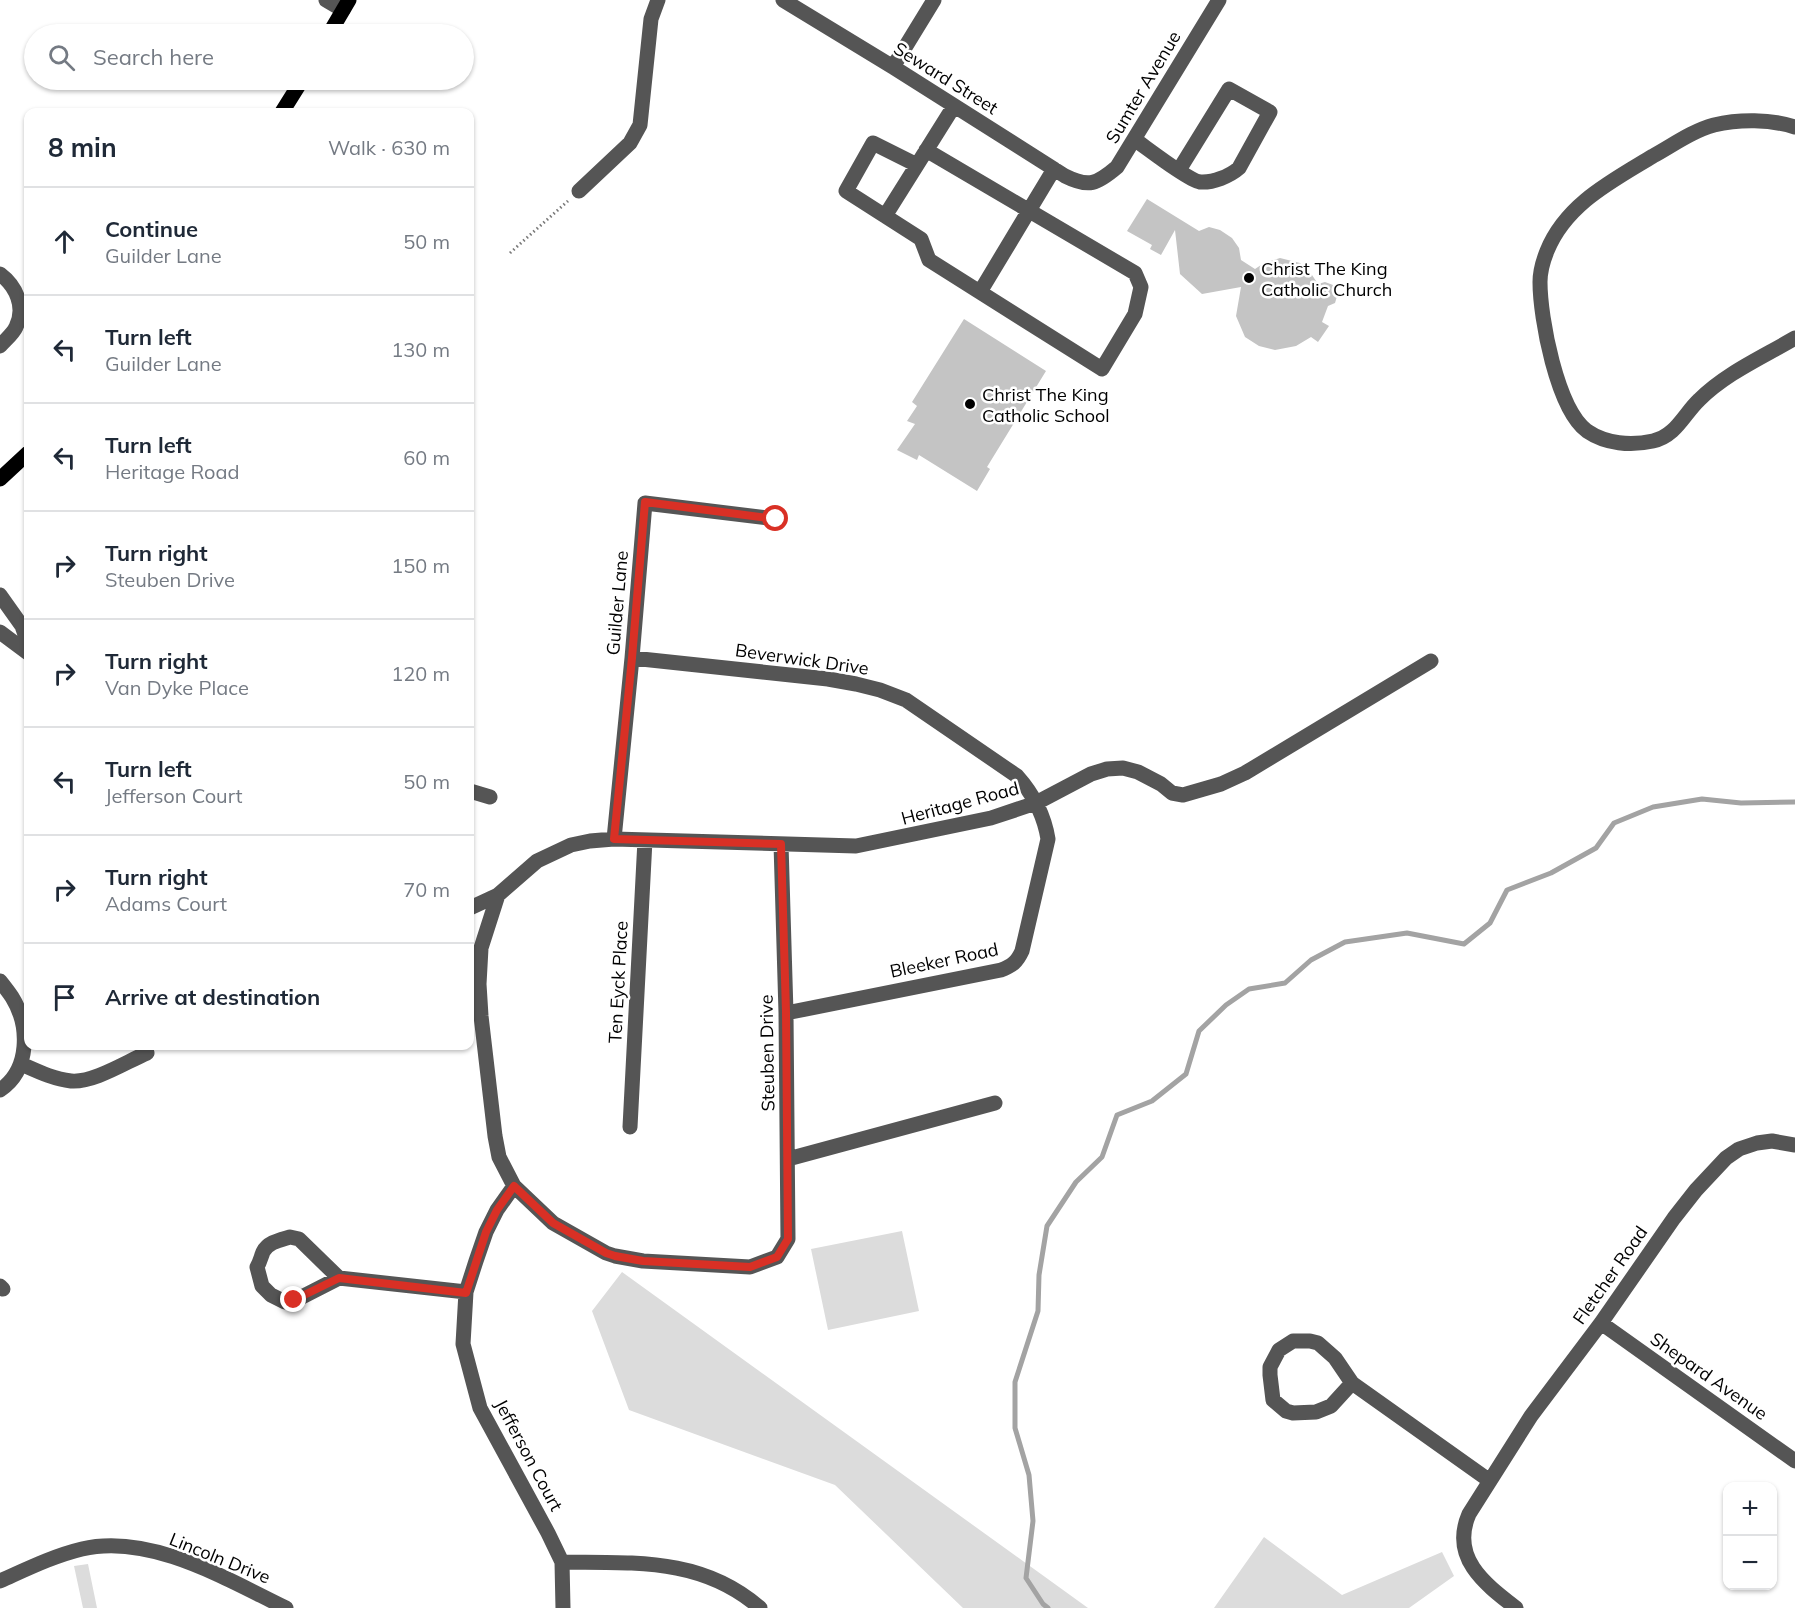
<!DOCTYPE html>
<html lang="en">
<head>
<meta charset="utf-8">
<style>
  :root { --surface:#fff; --page:#f6f6f7; --text:#1f2937; --muted:#747a83; --line:#e0e1e3 }
  body { margin:0; font-family:Mulish,sans-serif; background:var(--page); color:var(--text) }
  .controls { position:absolute; right:18px; bottom:18px; display:grid; overflow:hidden; border-radius:12px; box-shadow:0 2px 4px #0004 }
  .controls button { width:54px; height:54px; display:grid; place-items:center; padding:0; border:0; border-bottom:2px solid var(--line); background:var(--surface); color:var(--text); font:30px sans-serif }
  .stop { position:absolute; width:18px; height:18px; margin:-14px; border:4px solid #d93025; border-radius:50%; background:#fff }
  .stop.end { background:#d93025; border-color:#fff; box-shadow:0 2px 6px #0008 }
  .list { margin:0; padding:0; list-style:none }
  h2 { display:flex; justify-content:space-between; align-items:center; height:78px; margin:0; padding:0 24px; font-size:26px }
  h2 small { font-size:20px; font-weight:400; color:var(--muted) }
  .list li { display:grid; grid-template-columns:39px 1fr auto; gap:18px; align-items:center; box-sizing:border-box; height:108px; padding:0 24px; border-top:2px solid var(--line) }
  .list b { display:block; font-size:22px; white-space:nowrap }
  .list p { margin:0; font-size:20px; white-space:nowrap; color:var(--muted) }
  .list em { font-size:20px; font-style:normal; color:var(--muted) }
  .icon { flex:none; width:33px; height:33px; fill:none; stroke:currentColor; stroke-width:2; stroke-linecap:round; stroke-linejoin:round }
  .map { position:relative; flex:none; width:1795px; height:1608px; overflow:hidden }
  .search { position:absolute; background:var(--surface); box-shadow:0 2px 4px #0004; left:24px; top:24px; width:450px; height:66px; display:flex; align-items:center; gap:15px; box-sizing:border-box; padding:0 21px; border-radius:33px; color:var(--muted); font-size:22px }
  .panel { position:absolute; background:var(--surface); box-shadow:0 2px 4px #0004; left:24px; top:108px; width:450px; height:942px; border-radius:12px }
  .map>svg:first-child { display:block }
</style>
</head>
<body>
<div class="map">
<svg width="1795" height="1608" viewBox="0 0 1795 1608">
  <rect width="100%" height="100%" fill="#fff"/>
  <path fill="#dcdcdc" d="M902,1231L919,1311L828,1330L811,1249Z
    M622,1272L1088,1608H963L835,1485L629,1410L592,1311Z
    M1264,1537L1342,1595L1442,1552L1454,1576L1409,1608H1214Z
    M88,1564L97,1608H83L74,1566Z"/>
  <g fill="none" stroke-linecap="round" stroke-linejoin="round">
    <path stroke="#a3a3a3" stroke-width="5" d="M1048,1608L1043,1604L1026,1578L1033,1521L1029,1475L1015,1428V1382L1038,1311L1039,1275L1047,1226L1076,1182L1102,1157L1117,1115L1152,1101L1186,1074L1199,1031L1226,1005L1249,989L1285,983L1311,960L1345,942L1407,933L1464,944L1490,923L1507,890L1551,873L1596,848L1614,823L1653,807L1702,799L1741,803L1795,802"/>
  </g>
  <path fill="#c4c4c4" d="M1147,199L1199,231L1209,227L1220,230L1232,238L1239,248L1241,260L1255,269L1264,263L1280,258L1300,263L1310,272L1318,284L1325,282L1333,285L1338,293L1335,303L1328,306L1322,322L1329,326L1318,342L1311,337L1296,346L1275,350L1259,346L1245,337L1236,316L1241,287L1202,294L1180,274L1175,230L1161,255L1150,249L1152,245L1127,231Z
    M964,319L1046,371L987,467L990,469L977,491L919,455L917,460L897,450L915,424L907,421L917,406L912,402Z"/>
  <g fill="none" stroke-linecap="round" stroke-linejoin="round">
    <path stroke="#777" stroke-width="3" stroke-dasharray="1.5 3" stroke-linecap="butt" d="M510,253L568,201"/>
    <path stroke="#555" stroke-width="15" d="M326,0L343,10
      M783,0L893,67L1065,176C1089,188 1097,184 1117,167L1219,0
      M893,67L934,0
      M1795,127C1770,119 1739,119 1714,125C1692,131 1673,145 1653,156C1612,181 1566,204 1547,251C1543,261 1540,272 1540,282C1540,318 1557,409 1587,431C1606,444 1631,446 1653,441C1676,436 1684,414 1699,400C1726,373 1763,357 1795,338
      M1134,139C1147,148 1188,180 1200,182C1213,183 1230,176 1239,168L1270,112L1229,89L1179,170
      M926,150L1135,273L1141,287L1135,314L1102,369L929,260L921,239L846,191L873,143L917,165L954,106
      M579,191L630,143L640,125L651,19L658,0
      M885,216L917,165
      M0,274C16,286 26,307 16,327C13,334 5,340 0,346
      M980,292L1054,169
      M0,595L22,626L28,643
      M0,632L28,653
      M632,658L828,679L856,684L880,690L906,700L1017,776C1034,795 1044,814 1048,839L1022,951C1017,962 1012,966 1001,970L786,1013
      M470,791L490,797
      M614,839L632,658L645,503L776,519
      M498,895L481,948L479,984L481,1016L495,1136L499,1157L514,1186L553,1223L606,1253L615,1256L643,1261L750,1267L777,1257L788,1239L786,1013L781,844
      M470,908L498,895L537,861L571,845L590,841L614,839L856,846L991,818L1036,803L1091,774L1107,769L1123,768L1138,772L1161,784L1172,793L1183,795L1221,784L1245,773L1431,661
      M0,981C4,986 8,991 12,997C30,1026 30,1070 0,1090
      M21,1064C37,1071 53,1079 71,1081C93,1083 126,1062 147,1053
      M630,1127L645,840
      M788,1159L995,1103
      M514,1186L497,1210L486,1232L476,1261L466,1292L463,1344L480,1408L548,1533L562,1562L563,1608
      M290,1237L299,1239L339,1278L294,1301L285,1302L271,1295L262,1286L257,1267C260,1262 261,1257 263,1252C268,1242 280,1240 290,1237Z
      M339,1278L466,1292
      M0,1286L3,1289
      M1601,1323L1795,1461
      M1352,1383L1331,1406L1316,1412L1293,1413L1286,1411L1273,1400L1270,1375V1367L1279,1350L1293,1341H1310L1318,1343L1335,1358L1352,1383L1490,1481
      M562,1562C633,1563 702,1557 760,1608
      M0,1581C27,1569 53,1556 82,1549C150,1533 226,1579 286,1608
      M1516,1608C1485,1584 1450,1558 1469,1514L1531,1416L1601,1323L1674,1218L1696,1190L1726,1158L1739,1149L1757,1143L1772,1141L1795,1145"/>
    <path stroke="#000" stroke-width="15" d="M329,34L349,0
      M282,112L302,80
      M0,479L28,453"/>
  </g>
  <g fill="none" stroke-linecap="round" stroke-linejoin="round">
    <path stroke="#d93025" stroke-width="8" d="M294,1300L339,1278L466,1293L486,1232L497,1210L514,1186L553,1223L606,1253L615,1256L643,1261L750,1267L777,1257L788,1239L786,1012L781,844L614,839L632,658L645,502L776,519"/>
  </g>
  <g fill="#000" stroke="#fff" stroke-width="2">
    <circle cx="1249" cy="278" r="6"/>
    <circle cx="970" cy="404" r="6"/>
  </g>
  <g text-anchor="middle" dominant-baseline="central" stroke-width="5" stroke-linejoin="round" paint-order="stroke">
    <g font-size="18" fill="#000" stroke="#fff">
      <text transform="translate(946 78) rotate(32)">Seward Street</text>
      <text transform="translate(1143 87) rotate(-59)">Sumter Avenue</text>
      <text transform="translate(617 603) rotate(-85)">Guilder Lane</text>
      <text transform="translate(802 659) rotate(8)">Beverwick Drive</text>
      <text transform="translate(960 803) rotate(-15)">Heritage Road</text>
      <text transform="translate(944 960) rotate(-12)">Bleeker Road</text>
      <text transform="translate(618 982) rotate(-87)">Ten Eyck Place</text>
      <text transform="translate(767 1053) rotate(-91)">Steuben Drive</text>
      <text transform="translate(1610 1275) rotate(-55)">Fletcher Road</text>
      <text transform="translate(1709 1376) rotate(35)">Shepard Avenue</text>
      <text transform="translate(529 1455) rotate(62)">Jefferson Court</text>
      <text transform="translate(220 1558) rotate(22)">Lincoln Drive</text>
    </g>
    <g font-size="18" fill="#000" stroke="#fff" text-anchor="start">
      <text x="1261" y="268">Christ The King<tspan x="1261" dy="21">Catholic Church</tspan></text>
      <text x="982" y="394">Christ The King<tspan x="982" dy="21">Catholic School</tspan></text>
    </g>
  </g>
</svg>
<div class="controls">
<button>+</button>
<button>−</button>
</div>
<div class="stop" style="left:776px;top:519px"></div>
<div class="stop end" style="left:294px;top:1300px"></div>
<div class="search"><svg class="icon" aria-label="search" viewBox="0 0 24 24"><circle cx="10" cy="10" r="6"/><path d="M15 15l6 6"/></svg>Search here</div>
<section class="panel">
<h2>8 min<small>Walk · 630 m</small></h2>
<ul class="list">
<li><svg class="icon" aria-label="ahead" viewBox="0 0 24 24"><path d="M12 20V5M6 11l6-6 6 6"/></svg><div><b>Continue</b><p>Guilder Lane</p></div><em>50 m</em></li>
<li><svg class="icon" aria-label="left" viewBox="0 0 24 24"><path d="M17 20v-9H6M10 6l-5 5 5 5"/></svg><div><b>Turn left</b><p>Guilder Lane</p></div><em>130 m</em></li>
<li><svg class="icon" aria-label="left" viewBox="0 0 24 24"><path d="M17 20v-9H6M10 6l-5 5 5 5"/></svg><div><b>Turn left</b><p>Heritage Road</p></div><em>60 m</em></li>
<li><svg class="icon" aria-label="right" viewBox="0 0 24 24"><path d="M7 20v-9h11M14 6l5 5-5 5"/></svg><div><b>Turn right</b><p>Steuben Drive</p></div><em>150 m</em></li>
<li><svg class="icon" aria-label="right" viewBox="0 0 24 24"><path d="M7 20v-9h11M14 6l5 5-5 5"/></svg><div><b>Turn right</b><p>Van Dyke Place</p></div><em>120 m</em></li>
<li><svg class="icon" aria-label="left" viewBox="0 0 24 24"><path d="M17 20v-9H6M10 6l-5 5 5 5"/></svg><div><b>Turn left</b><p>Jefferson Court</p></div><em>50 m</em></li>
<li><svg class="icon" aria-label="right" viewBox="0 0 24 24"><path d="M7 20v-9h11M14 6l5 5-5 5"/></svg><div><b>Turn right</b><p>Adams Court</p></div><em>70 m</em></li>
<li><svg class="icon" aria-label="arrive" viewBox="0 0 24 24"><path d="M6 21V4h12l-3 4 3 4H6"/></svg><div><b>Arrive at destination</b></div></li>
</ul>
</section>
</div>
</body>
</html>
